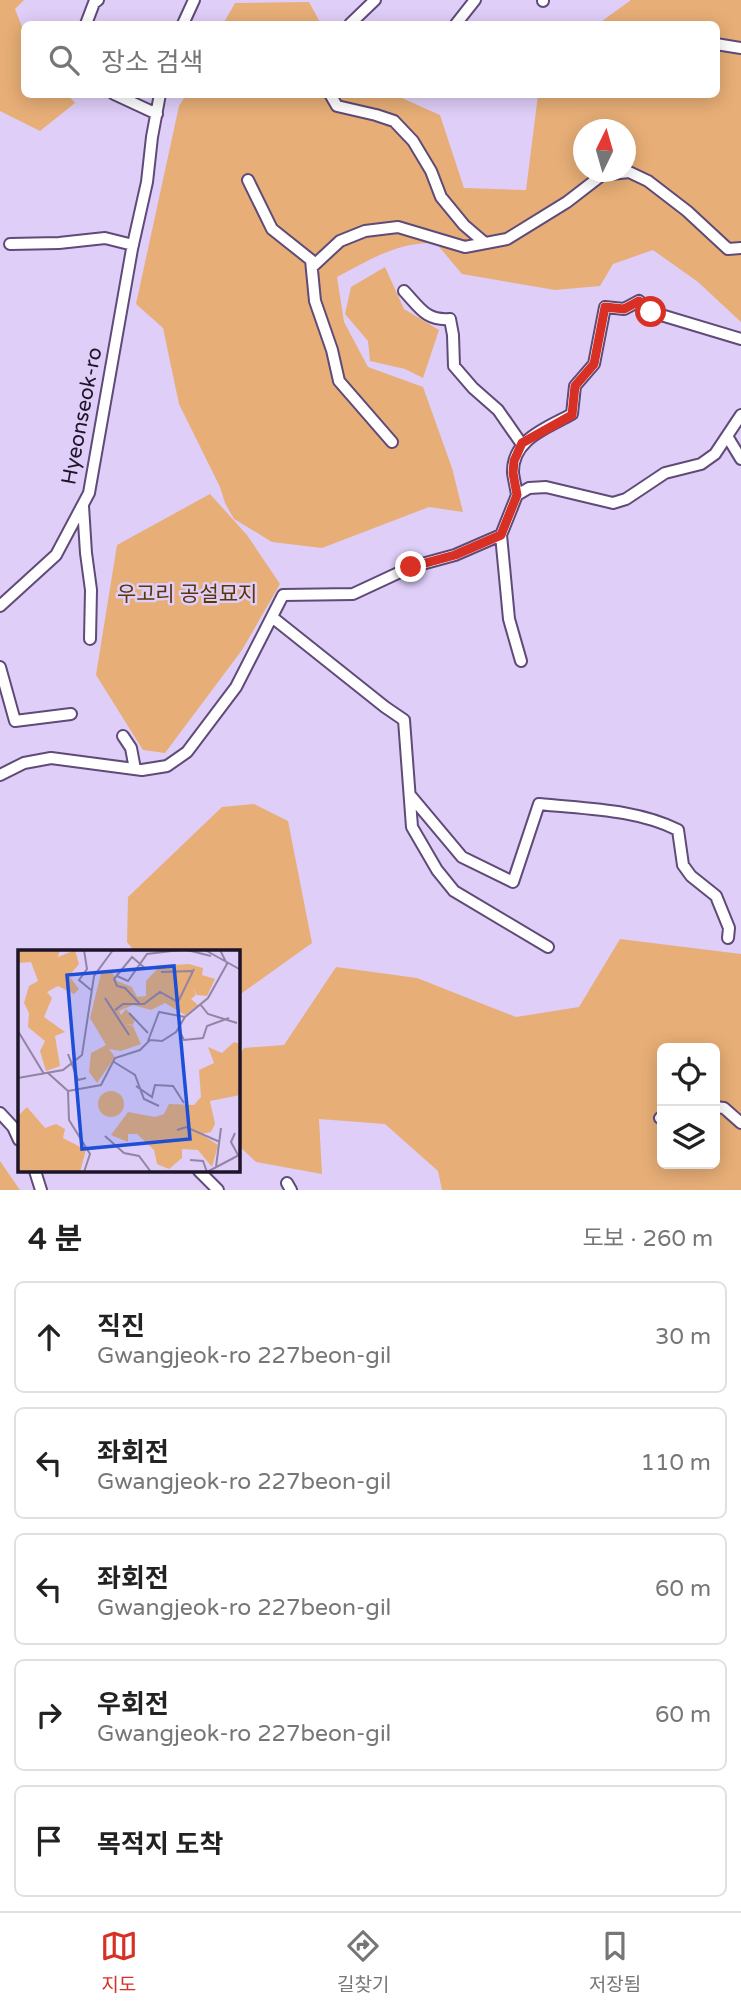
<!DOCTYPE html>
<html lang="ko">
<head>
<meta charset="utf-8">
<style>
  :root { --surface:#fff; --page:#f2f2f2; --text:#222; --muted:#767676; --line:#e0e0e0; --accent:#d93025 }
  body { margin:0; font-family:"Varela Round","Noto Sans KR",sans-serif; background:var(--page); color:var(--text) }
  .controls { position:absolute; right:21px; bottom:21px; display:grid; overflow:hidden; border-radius:10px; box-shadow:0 4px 18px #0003 }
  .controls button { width:63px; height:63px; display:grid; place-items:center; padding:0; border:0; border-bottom:2px solid var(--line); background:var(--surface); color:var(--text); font:35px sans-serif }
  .compass { position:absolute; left:573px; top:119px; width:63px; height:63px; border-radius:50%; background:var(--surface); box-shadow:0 4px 18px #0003; rotate:5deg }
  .stop { position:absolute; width:21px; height:21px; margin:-16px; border:5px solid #d93025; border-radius:50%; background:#fff }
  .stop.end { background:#d93025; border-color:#fff; box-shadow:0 2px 7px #0008 }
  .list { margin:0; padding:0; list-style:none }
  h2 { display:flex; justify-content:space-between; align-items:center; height:91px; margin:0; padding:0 28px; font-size:30px }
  h2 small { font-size:23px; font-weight:400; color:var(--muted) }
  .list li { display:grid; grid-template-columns:46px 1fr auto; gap:21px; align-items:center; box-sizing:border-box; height:112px; margin:0 14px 14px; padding:0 14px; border:2px solid var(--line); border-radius:10px }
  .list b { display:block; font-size:26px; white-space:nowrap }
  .list p { margin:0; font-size:23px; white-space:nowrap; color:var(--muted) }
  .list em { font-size:23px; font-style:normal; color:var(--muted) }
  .icon { flex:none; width:38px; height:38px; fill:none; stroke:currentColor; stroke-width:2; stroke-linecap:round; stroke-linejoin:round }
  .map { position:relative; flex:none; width:741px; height:1190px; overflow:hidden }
  .search { position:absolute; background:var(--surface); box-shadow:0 4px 18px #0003; left:21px; right:21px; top:21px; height:77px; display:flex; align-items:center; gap:18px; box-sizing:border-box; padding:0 24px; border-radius:10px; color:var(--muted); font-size:26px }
  .sheet { height:721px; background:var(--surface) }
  nav { display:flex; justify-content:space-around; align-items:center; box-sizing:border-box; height:98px; border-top:2px solid var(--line); background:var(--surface); font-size:19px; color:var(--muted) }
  nav a { display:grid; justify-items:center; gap:4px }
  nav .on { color:var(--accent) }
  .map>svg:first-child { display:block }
</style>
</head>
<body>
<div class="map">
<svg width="741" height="1190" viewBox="0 0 741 1190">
  <rect width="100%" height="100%" fill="#dfcef8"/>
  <path fill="#e7ae77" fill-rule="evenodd" d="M0,0H24L15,9L24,32V94L68,95L75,103L40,131L0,111Z
    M631,0H741V322L698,282L653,250L613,264L600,286L555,290L462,274L436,243C397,242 371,259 337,277L344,322L368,367L423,387L452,468L463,512L429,507L322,548L272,542L234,519L225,503L220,487L179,404L163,328L136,304L179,106L186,95H395L440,115L464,188L526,190L538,95L716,94V24H598ZM584,130H626V172H584Z
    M309,2L321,24H223L235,3Z
    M385,267L404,309L439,330L423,378L405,369L370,361L368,341L345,314L351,287Z
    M210,494L247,535L280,584L242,650L165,753L143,750L96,675L117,545Z
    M254,804L288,821L312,943L238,996V952H135L127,942L128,897L222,807Z
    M620,939L741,954V1190H442L438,1171L385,1124L319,1119L322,1174L256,1162L238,1145V1057L244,1048L284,1045L336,967L417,978L516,1017L579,1007ZM662,1048H715V1164H662Z
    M0,1161L20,1190H0Z"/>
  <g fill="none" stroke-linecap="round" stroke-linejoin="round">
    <g stroke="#5f4a78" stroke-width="14">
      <path id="minor" d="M543,0V1
        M86,24L94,3L98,0
        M183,24L194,0
        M350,24L375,0
        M456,24L475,0
        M716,44L741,48
        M114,94L157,114
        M330,94L337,106L376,115L394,121L413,141L431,171L441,197L464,225L485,243
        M248,180L272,229L311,260L315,301L332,350L339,381L392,442
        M10,244L59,243L105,238L133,245
        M312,267L340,241L365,231L398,227L465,247L507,239L567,202L602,175L629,172L648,181L687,211L728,249L741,248
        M404,291C420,308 426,321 450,319L453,335L454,366L473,388L498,410L521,443
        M727,436L741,459
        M517,495C516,488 514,480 513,473C512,439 547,428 572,414L575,386L594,364L605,307L624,309L639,301L651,312L741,339
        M83,506L86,553L91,590L90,639
        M501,535L509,619L521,661
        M0,606L56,555L89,493L132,249L147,182L152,137L160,94
        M272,617L385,707L404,720L412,827L437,870L454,891L548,947
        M0,667L15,721L71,714
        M123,736L131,748L135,769
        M0,775L24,763L51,758L142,770L167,766L187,752L236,687L283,595L353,594L411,567L455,555L501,535L517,495L529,488L546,487L613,503L626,499L665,473L701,464L715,454L741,415
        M410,795L462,857L513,882L539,804C586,809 636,809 678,830L683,865L691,876L716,896L729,928L728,938
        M715,1107L724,1108L741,1123
        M0,1113L13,1127L19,1140
        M660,1118L662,1117
        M35,1171L41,1190
        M199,1171L218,1190
        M287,1183L291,1190"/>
    </g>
    <use href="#minor" stroke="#fff" stroke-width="10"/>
  </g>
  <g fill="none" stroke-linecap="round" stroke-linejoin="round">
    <path stroke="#d93025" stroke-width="9" d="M411,567L455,555L501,535L517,495L513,473L514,461L522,443L572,415L575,386L594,364L605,307L624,309L639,301L651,312"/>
  </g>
  <g text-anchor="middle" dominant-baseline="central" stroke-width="5" stroke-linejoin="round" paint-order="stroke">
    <g font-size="21" fill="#1e1528" stroke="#dfcef8">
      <text transform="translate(82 416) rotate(-79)">Hyeonseok-ro</text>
    </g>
    <g font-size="21" fill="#5a350a" stroke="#dfcef8">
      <text x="187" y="594">우고리 공설묘지</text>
    </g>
  </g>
  <g transform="translate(18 950)">
    <rect width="222" height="222" fill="#dfcef8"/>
    <path d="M0,0H42L40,7L57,0L61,14L51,26L61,39L56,44L40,36L29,42L34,48L26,67L47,82L37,86L42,116L28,121L22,101L27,91L10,77L11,63L6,53L11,36L20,31L13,12L0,13ZM171,14L185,18L184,25L197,29L189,46L179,45L175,38L178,45L173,49L180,55L167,65L147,53L133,60L115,55L101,61L103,65L108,59L117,68L115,75L108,74L115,76L123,94L103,101L91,99L97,107L79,133L71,122L73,103L88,95L72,68L83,23L94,22L99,31L114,37L119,47L128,46V31L142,16ZM216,92L222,94V145L192,151L197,174L193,182L183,184L200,195L194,217L180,200L164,199V208L151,219L139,214L136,200L119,184H110V192L93,185L110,162L137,167L146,164L151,154L176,155L183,147L181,120L196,113L190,97L204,103ZM80 154a13 13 0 1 1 26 0a13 13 0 1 1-26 0ZM9,157L27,178L38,174L47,179L45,188L68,200L62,222H0V166Z" fill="#e7ae77"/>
    <path fill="none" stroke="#9284a5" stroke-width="2" d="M66,0L69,19L61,30L73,40M169,0L193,6M187,0L223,20M143,22L174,21M99,26L110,31L129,4L162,0M87,48L111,85M122,54L107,38L99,36L96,29L114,7L128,19M182,54L190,64L219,73M97,60L105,54H126L142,42L160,52L176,19M111,63L130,83M161,80L166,90L185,88L189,76L211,68M0,81L26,124M130,91L141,62L167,67M50,104L60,130L68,128M96,112L117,125L126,149L141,156M30,123L50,141L51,170L72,204L66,222M0,128L45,120L64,105L76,26L95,0M118,136L134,147L137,135L155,136L166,153M50,141L83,135L97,108L122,100L132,90L144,91L158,82L167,67L190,48L209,14L202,0M159,180L168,177L202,192M217,183L213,192L220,205M87,186L106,203L121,206L133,222M172,210L185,211L189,222M198,217L203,178M189,222L223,204"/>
    <path fill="#1d4ed8" fill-opacity="0.15" stroke="#1d4ed8" stroke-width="3.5" d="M156,16L172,189L64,199L49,25Z"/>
    <rect width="222" height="222" fill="none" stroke="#1e1528" stroke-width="3.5"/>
  </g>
</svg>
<div class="controls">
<button><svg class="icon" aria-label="locate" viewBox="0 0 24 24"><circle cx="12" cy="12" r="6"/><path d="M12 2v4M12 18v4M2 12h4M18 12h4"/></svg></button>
<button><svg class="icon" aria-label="layers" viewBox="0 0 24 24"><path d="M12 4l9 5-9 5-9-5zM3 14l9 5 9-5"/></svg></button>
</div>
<svg class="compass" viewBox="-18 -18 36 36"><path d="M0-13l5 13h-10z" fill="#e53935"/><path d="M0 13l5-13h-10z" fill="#767676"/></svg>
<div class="stop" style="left:651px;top:312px"></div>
<div class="stop end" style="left:411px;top:567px"></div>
<div class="search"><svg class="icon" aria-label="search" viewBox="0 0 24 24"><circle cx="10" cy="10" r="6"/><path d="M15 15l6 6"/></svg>장소 검색</div>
</div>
<section class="sheet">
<h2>4 분<small>도보 · 260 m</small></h2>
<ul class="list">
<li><svg class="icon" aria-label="ahead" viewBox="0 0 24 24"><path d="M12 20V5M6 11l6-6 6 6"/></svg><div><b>직진</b><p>Gwangjeok-ro 227beon-gil</p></div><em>30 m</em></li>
<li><svg class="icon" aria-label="left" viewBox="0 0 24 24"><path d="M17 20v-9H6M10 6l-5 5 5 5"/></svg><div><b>좌회전</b><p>Gwangjeok-ro 227beon-gil</p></div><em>110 m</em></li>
<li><svg class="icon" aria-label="left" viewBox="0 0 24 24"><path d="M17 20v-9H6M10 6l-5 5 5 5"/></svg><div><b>좌회전</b><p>Gwangjeok-ro 227beon-gil</p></div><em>60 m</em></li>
<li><svg class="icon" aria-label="right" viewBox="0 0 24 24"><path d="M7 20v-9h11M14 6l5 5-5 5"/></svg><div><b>우회전</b><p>Gwangjeok-ro 227beon-gil</p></div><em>60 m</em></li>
<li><svg class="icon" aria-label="arrive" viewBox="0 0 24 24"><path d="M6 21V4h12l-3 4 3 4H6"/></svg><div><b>목적지 도착</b></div></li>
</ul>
</section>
<nav>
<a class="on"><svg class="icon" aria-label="map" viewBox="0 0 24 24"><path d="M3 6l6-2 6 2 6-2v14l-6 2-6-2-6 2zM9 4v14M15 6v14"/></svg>지도</a>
<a><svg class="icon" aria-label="directions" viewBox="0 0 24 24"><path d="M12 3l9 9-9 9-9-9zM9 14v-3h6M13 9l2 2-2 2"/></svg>길찾기</a>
<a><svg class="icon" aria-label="saved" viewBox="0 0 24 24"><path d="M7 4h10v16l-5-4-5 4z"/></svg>저장됨</a>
</nav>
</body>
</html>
